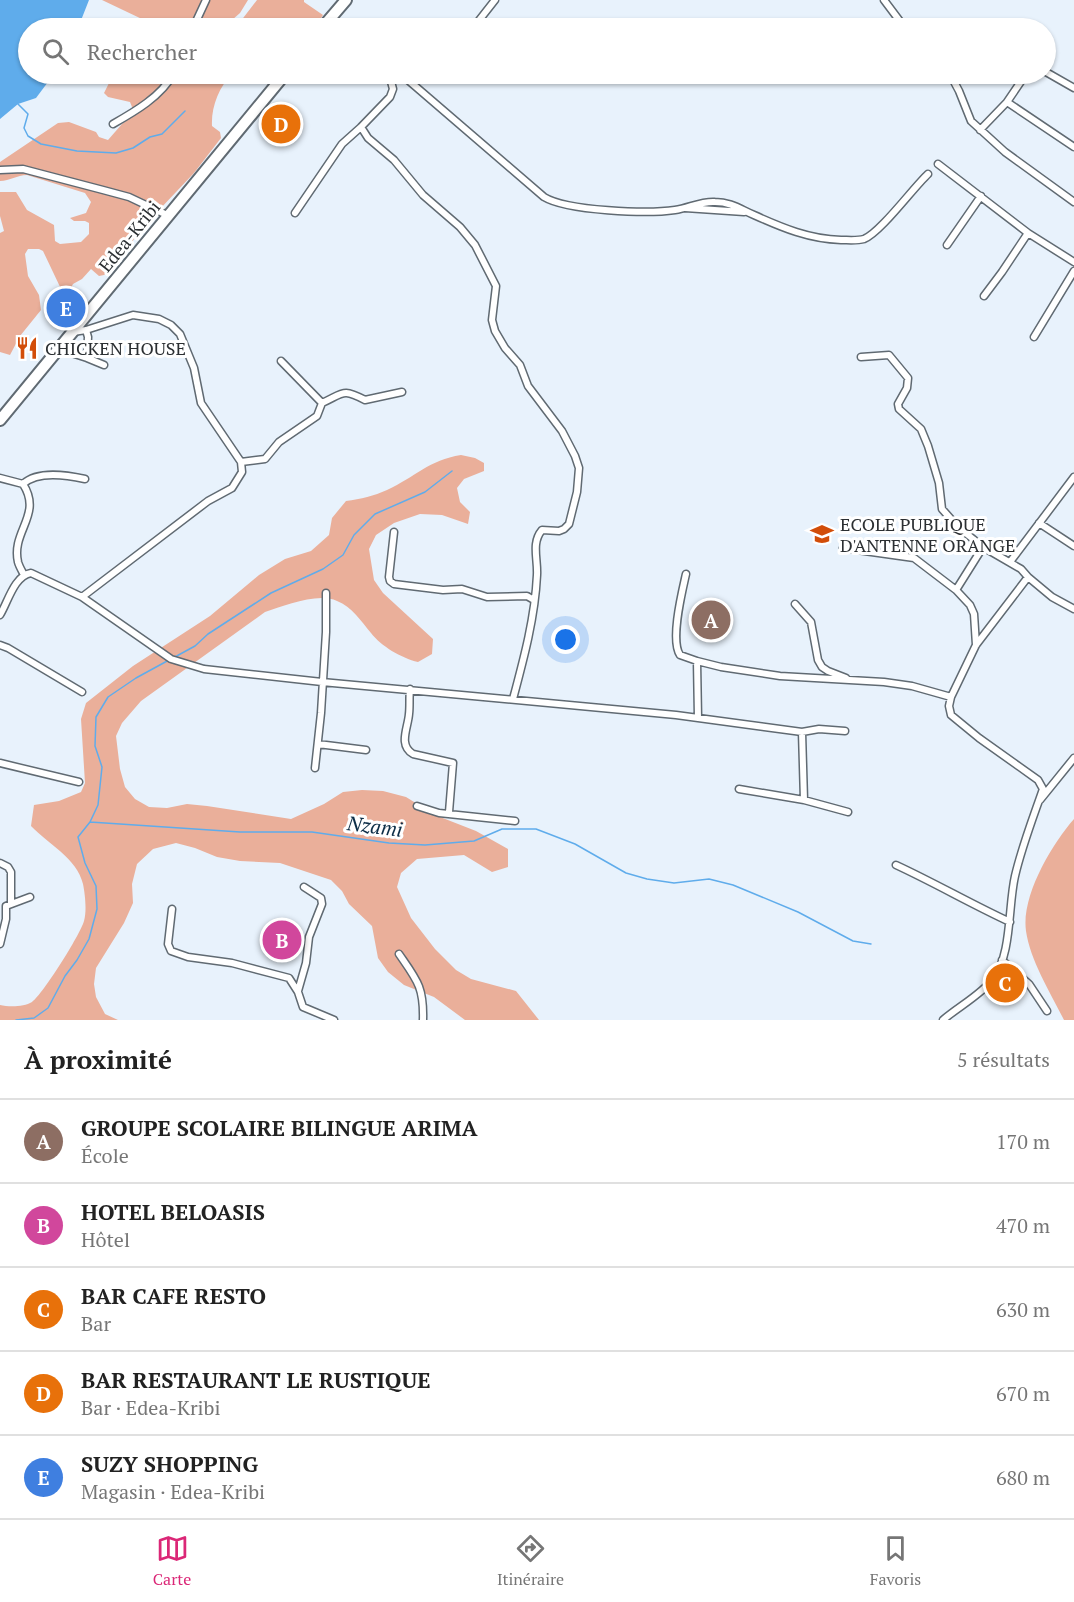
<!DOCTYPE html>
<html lang="fr">
<head>
<meta charset="utf-8">
<style>
  :root { --surface:#fff; --page:#f2f2f2; --text:#222; --muted:#767676; --line:#e0e0e0; --accent:#db2777 }
  body { margin:0; font-family:"PT Serif",serif; background:var(--page); color:var(--text) }
  .you { position:absolute; left:566px; top:640px; width:21px; height:21px; margin:-15px; border:4px solid #fff; border-radius:50%; background:#1a73e8; box-shadow:0 0 0 9px #1a73e833 }
  .badge { display:grid; place-items:center; width:39px; height:39px; border-radius:50%; background:var(--accent); color:#fff; font-size:20px; font-weight:700 }
  .pin { position:absolute; translate:-50% -50%; border:3px solid #fff; box-shadow:0 2px 6px #0006 }
  .list { margin:0; padding:0; list-style:none }
  h2 { display:flex; justify-content:space-between; align-items:center; height:78px; margin:0; padding:0 24px; font-size:26px }
  h2 small { font-size:20px; font-weight:400; color:var(--muted) }
  .list li { display:grid; grid-template-columns:39px 1fr auto; gap:18px; align-items:center; box-sizing:border-box; height:84px; padding:0 24px; border-top:2px solid var(--line) }
  .list b { display:block; font-size:22px; white-space:nowrap }
  .list p { margin:0; font-size:20px; white-space:nowrap; color:var(--muted) }
  .list em { font-size:20px; font-style:normal; color:var(--muted) }
  .icon { flex:none; width:33px; height:33px; fill:none; stroke:currentColor; stroke-width:2; stroke-linecap:round; stroke-linejoin:round }
  .map { position:relative; flex:none; width:1074px; height:1020px; overflow:hidden }
  .search { position:absolute; background:var(--surface); box-shadow:0 2px 4px #0004; left:18px; right:18px; top:18px; height:66px; display:flex; align-items:center; gap:15px; box-sizing:border-box; padding:0 21px; border-radius:33px; color:var(--muted); font-size:22px }
  .sheet { height:498px; background:var(--surface) }
  nav { display:flex; justify-content:space-around; align-items:center; box-sizing:border-box; height:84px; border-top:2px solid var(--line); background:var(--surface); font-size:16px; color:var(--muted) }
  nav a { display:grid; justify-items:center; gap:3px }
  nav .on { color:var(--accent) }
  .map>svg:first-child { display:block }
</style>
</head>
<body>
<div class="map">
<svg width="1074" height="1020" viewBox="0 0 1074 1020">
  <rect width="100%" height="100%" fill="#e8f2fc"/>
  <path fill="#eaaf9a" d="M102,0H248L240,13L232,20L209,28L188,24H166L144,20Z
    M257,0H304V2L323,15L314,28H231L237,26Z
    M121,74H232C219,87 211,107 212,126L220,132L221,138L194,173L142,228L116,264L104,275L99,276L91,269L82,279L73,284L68,294L62,291L43,251L39,249H28L25,254L28,276L39,295L41,310L20,336L10,355L0,352V233L4,231L0,216V192H16L27,210L54,225L55,241L60,244L81,242L89,234V223L85,221H74L70,218L86,213L91,202L85,193L27,175C17,175 10,181 0,181V162L58,123L69,122L96,132L99,137L108,140L122,124L132,117V107L130,102L108,97L104,93L109,83Z
    M461,455L475,458L484,463V471L464,479L457,488L460,502L470,512L468,524L442,515L420,514L394,523L376,535L369,549L374,580L383,593L433,639L432,654L418,662C401,658 381,646 371,633C361,621 352,607 337,601C318,592 284,606 265,612L141,701L122,723L116,736L120,769L125,787L135,799L149,807L167,808L187,804L207,806L291,819L324,804L343,792L362,790L383,791L406,797L435,815L476,831L508,849V867L492,872L464,855L417,859L401,873L397,887L411,918L435,949L456,970L471,979L516,991L539,1020H465L434,997L404,985L388,972L378,958L372,926L349,904L342,891L331,880L280,863L240,861L217,857L195,848L176,843L153,849L137,864L132,884L133,903L124,923L96,968L94,984L96,997L105,1014L118,1020H0V1005C9,1007 24,1007 32,1002C43,994 80,935 84,921C87,911 85,894 83,884C77,858 48,844 31,826L34,805L59,801L81,792L85,783L81,719L86,703L133,666L210,616L259,575L285,559L311,551L329,535L332,518L346,501C361,499 374,496 387,490C415,477 429,460 461,455Z
    M1074,819V1020H1064C1051,994 1030,960 1026,931C1021,896 1052,844 1074,819Z"/>
  <path fill="#5faceb" d="M0,0H89L78,28H28V74H54L36,98L18,104L0,119Z"/>
  <g fill="none" stroke-linecap="round" stroke-linejoin="round">
    <path stroke="#5faceb" stroke-width="1.5" d="M18,104L28,114L24,128L28,136L41,144L77,151L116,153L133,148L150,137L162,134L185,111
      M173,658L195,646L208,634L271,593L323,569L343,555L354,535L375,514L425,492L452,471
      M90,822L98,805L102,767L95,746L96,717L108,697L136,678L169,660
      M16,1020L34,1018L48,1008L65,976L77,960L89,939L97,909L96,886L85,863L78,837L90,822L240,832H312L389,843L425,845L474,841L502,829H536L575,844L626,873L647,879L674,883L709,879L733,885L798,912L853,941L871,944"/>
    <g stroke="#606a72" stroke-width="9">
      <path id="street" d="M884,0L905,28
        M328,21L338,28
        M193,28L206,0
        M473,28L495,0
        M1046,72L1074,88
        M389,74L393,89L390,97L361,127L368,138L394,160L423,195L460,227L475,245L496,286L492,320L495,331L505,348L520,365L528,386L562,431L575,456L579,468L577,492L569,524L564,529L559,531L542,530C531,543 538,559 537,575C535,617 524,658 513,699
        M401,74L544,197C567,211 648,214 675,210C689,208 701,201 715,202C731,202 740,209 754,215C783,228 809,239 841,240C848,240 857,241 864,239C880,233 913,188 928,174
        M516,74L534,78
        M950,74L959,91L971,121L1005,152L1074,202
        M1007,102L1074,147
        M113,124C134,112 162,96 173,74
        M980,130L1007,102L1026,74
        M938,164L1028,233L1074,262
        M0,170L23,169L103,190L129,197L167,215
        M685,208L744,212
        M295,213L342,144L361,127
        M947,245L981,196
        M984,296L1002,272L1028,233
        M86,330L88,337L87,358L104,365
        M73,332L86,330L133,315L159,319L171,325L180,334L194,368L201,403L241,462L265,459L279,442L317,416L322,403C344,393 342,388 365,400L402,392
        M1034,337L1074,271
        M59,349L87,358
        M861,357L889,355L908,378L907,388L898,404L899,409L921,429L928,446L939,483L942,509L958,527L983,547L1021,569L1028,577L976,645L951,697L949,706L951,715L979,738L1038,780L1043,789C1033,818 1022,846 1015,876C1008,906 1012,955 993,979C982,994 958,1007 943,1020
        M281,361L322,403
        M0,478L23,484C43,515 11,531 18,562C19,566 22,571 24,575
        M23,484C38,470 67,475 85,479
        M1039,523L1074,546
        M394,532L389,577L390,581L394,584L443,590L462,589L487,597L527,596L534,600
        M843,548L914,558L956,590
        M1010,562L1074,477
        M686,574C682,592 670,640 680,655L697,661
        M1028,577L1052,597L1074,609
        M82,597L208,501L232,488L242,472L241,462
        M795,604L811,622L818,660L822,667L828,671L846,678
        M0,615C8,602 14,576 31,573L82,597L171,659L204,669L322,682L676,715L802,732L819,729L845,731
        M0,645L8,648L82,692
        M976,645L974,614L970,605L956,590L983,547
        M410,689C409,698 410,706 409,714C408,728 398,745 413,754L453,763L449,812
        M698,718L697,661L721,667L780,676L884,682L912,686L951,697
        M318,744L366,750
        M0,763L79,782
        M315,768L321,713L326,632V593
        M739,789L804,800L802,732
        M804,800L848,812
        M1040,800L1074,758
        M417,806L439,813L515,821
        M0,863L8,867L11,872V904
        M896,865C935,883 971,904 1010,922
        M172,909L168,944L171,951L188,957L232,963L289,978L298,992L303,1007L334,1020
        M0,944L6,919V906L30,897
        M399,954C417,980 424,987 423,1020
        M1002,960L1029,984L1047,1011
        M298,991L306,963L309,937L322,904L321,898L304,887"/>
    </g>
    <g stroke="#606a72" stroke-width="14">
      <path id="highway" d="M322,28L346,0
        M0,420L285,74"/>
    </g>
    <use href="#street" stroke="#fff" stroke-width="6"/>
    <use href="#highway" stroke="#fff" stroke-width="10"/>
  </g>
  <defs>
    <g id="restaurant-bare" transform="scale(1.8)"><path d="M-5-6h1v4h1v-4h1v4h1v-4h1v5L-1.5 .5V6h-2V.5L-5-1ZM5-6V6H3V1.5H1.5Q1.5-4 5-6Z" fill="#d24d09" stroke="#fff" stroke-width="2.5" paint-order="stroke"/></g>
    <g id="school-bare" transform="scale(1.8)"><path d="M0-5L7-2L0 1L-7-2ZM-4 1L0 2.5L4 1V4Q0 6-4 4Z" fill="#d24d09" stroke="#fff" stroke-width="2.5" paint-order="stroke"/></g>
  </defs>
  <g fill-rule="evenodd">
    <use href="#restaurant-bare" x="27" y="348"/>
    <use href="#school-bare" x="822" y="534"/>
  </g>
  <g text-anchor="middle" dominant-baseline="central" stroke-width="6" stroke-linejoin="round" paint-order="stroke">
    <g font-size="18" fill="#2b2f32" stroke="#fff">
      <text transform="translate(129 236) rotate(-51)">Edea-Kribi</text>
    </g>
    <g font-size="18" fill="#2b2f32" stroke="#fff" text-anchor="start">
      <text x="45" y="348">CHICKEN HOUSE</text>
      <text x="840" y="524">ECOLE PUBLIQUE<tspan x="840" dy="21">D'ANTENNE ORANGE</tspan></text>
    </g>
    <g font-size="20" font-style="italic" fill="#0d2e47" stroke="#fff">
      <text transform="translate(375 826) rotate(7)">Nzami</text>
    </g>
  </g>
</svg>
<div class="you"></div>
<div class="pin badge" style="left:711px;top:620px;background:#8d6e63">A</div>
<div class="pin badge" style="left:282px;top:940px;background:#d1479c">B</div>
<div class="pin badge" style="left:1005px;top:983px;background:#e8710a">C</div>
<div class="pin badge" style="left:281px;top:124px;background:#e8710a">D</div>
<div class="pin badge" style="left:66px;top:308px;background:#3f7fe0">E</div>
<div class="search"><svg class="icon" aria-label="search" viewBox="0 0 24 24"><circle cx="10" cy="10" r="6"/><path d="M15 15l6 6"/></svg>Rechercher</div>
</div>
<section class="sheet">
<h2>À proximité<small>5 résultats</small></h2>
<ul class="list">
<li><span class="badge" style="background:#8d6e63">A</span><div><b>GROUPE SCOLAIRE BILINGUE ARIMA</b><p>École</p></div><em>170 m</em></li>
<li><span class="badge" style="background:#d1479c">B</span><div><b>HOTEL BELOASIS</b><p>Hôtel</p></div><em>470 m</em></li>
<li><span class="badge" style="background:#e8710a">C</span><div><b>BAR CAFE RESTO</b><p>Bar</p></div><em>630 m</em></li>
<li><span class="badge" style="background:#e8710a">D</span><div><b>BAR RESTAURANT LE RUSTIQUE</b><p>Bar · Edea-Kribi</p></div><em>670 m</em></li>
<li><span class="badge" style="background:#3f7fe0">E</span><div><b>SUZY SHOPPING</b><p>Magasin · Edea-Kribi</p></div><em>680 m</em></li>
</ul>
</section>
<nav>
<a class="on"><svg class="icon" aria-label="map" viewBox="0 0 24 24"><path d="M3 6l6-2 6 2 6-2v14l-6 2-6-2-6 2zM9 4v14M15 6v14"/></svg>Carte</a>
<a><svg class="icon" aria-label="directions" viewBox="0 0 24 24"><path d="M12 3l9 9-9 9-9-9zM9 14v-3h6M13 9l2 2-2 2"/></svg>Itinéraire</a>
<a><svg class="icon" aria-label="saved" viewBox="0 0 24 24"><path d="M7 4h10v16l-5-4-5 4z"/></svg>Favoris</a>
</nav>
</body>
</html>
